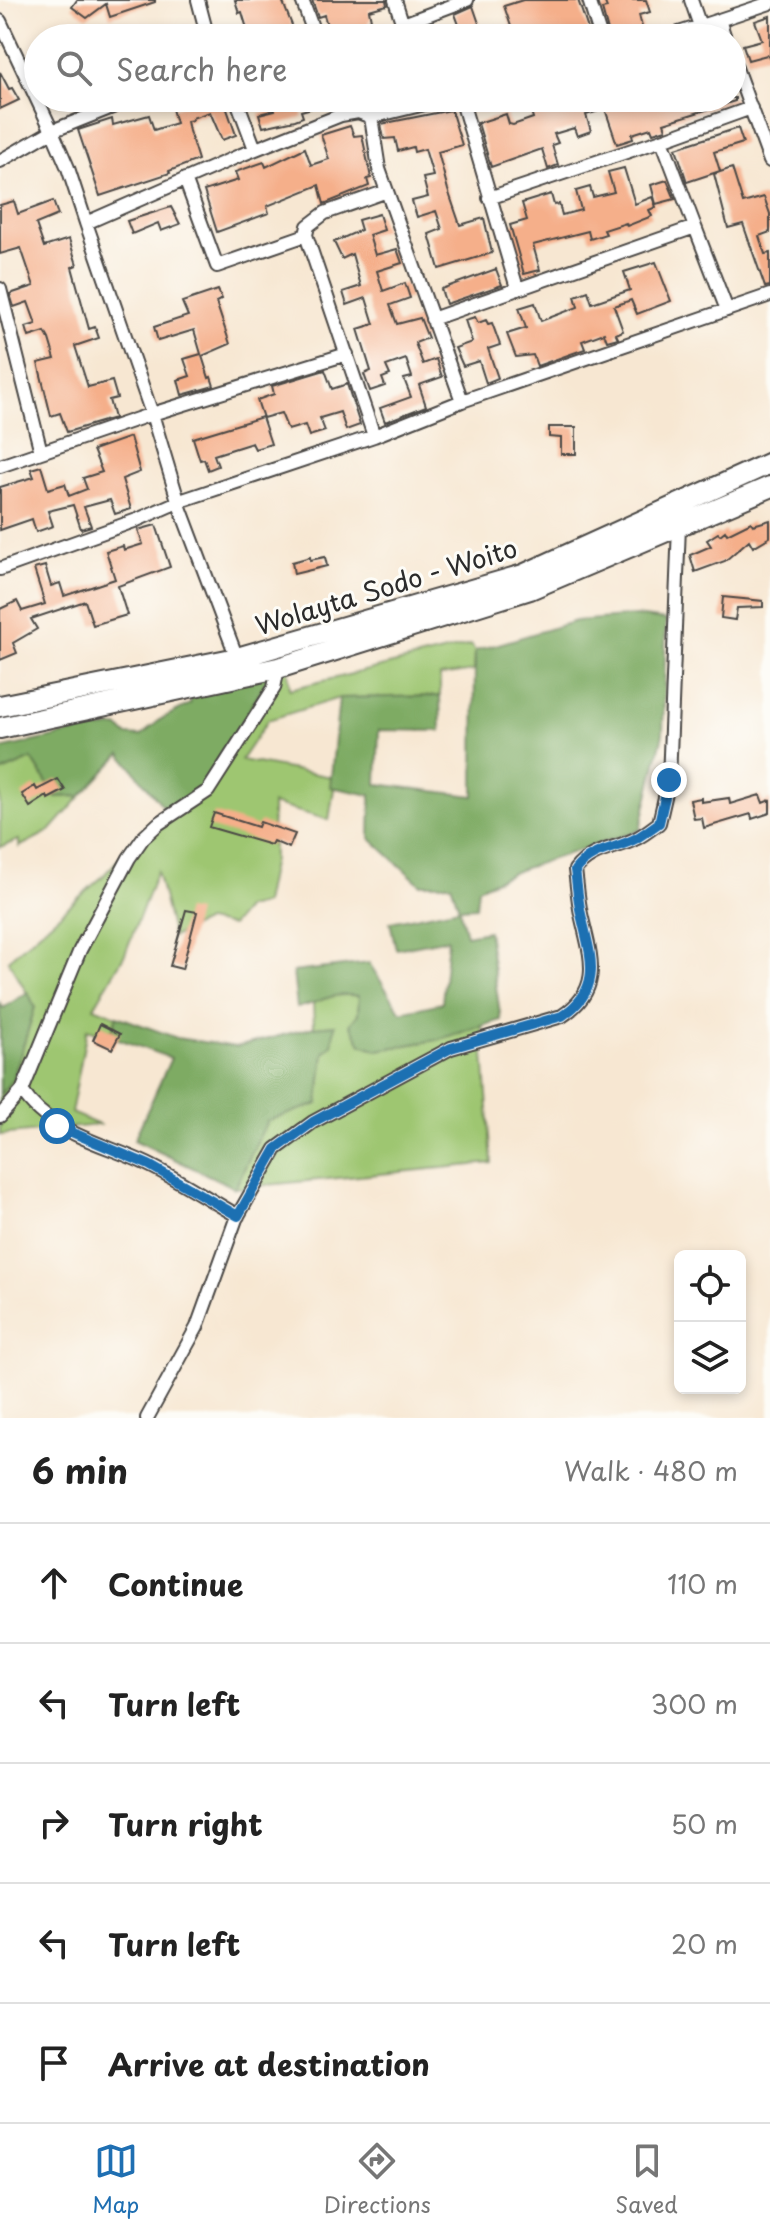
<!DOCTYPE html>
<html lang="en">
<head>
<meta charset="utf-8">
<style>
  :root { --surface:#fff; --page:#f2f2f2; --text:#222; --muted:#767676; --line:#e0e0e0; --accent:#1f6fb2 }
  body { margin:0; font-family:"Playpen Sans",sans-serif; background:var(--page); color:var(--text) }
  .controls { position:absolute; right:24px; bottom:24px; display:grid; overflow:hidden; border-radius:12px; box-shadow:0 4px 12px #0003 }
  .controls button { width:72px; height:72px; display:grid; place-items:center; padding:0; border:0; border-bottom:2px solid var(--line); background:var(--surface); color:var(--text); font:40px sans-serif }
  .stop { position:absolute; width:24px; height:24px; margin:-18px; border:6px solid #1f6fb2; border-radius:50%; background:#fff }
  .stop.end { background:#1f6fb2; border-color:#fff; box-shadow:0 2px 8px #0008 }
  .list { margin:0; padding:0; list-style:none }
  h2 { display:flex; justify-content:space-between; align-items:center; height:104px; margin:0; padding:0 32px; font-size:34px }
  h2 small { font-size:26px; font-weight:400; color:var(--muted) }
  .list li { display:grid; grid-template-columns:52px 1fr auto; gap:24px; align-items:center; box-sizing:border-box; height:120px; padding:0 32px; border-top:2px solid var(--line) }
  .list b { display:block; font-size:30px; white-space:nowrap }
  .list em { font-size:26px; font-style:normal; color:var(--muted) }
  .icon { flex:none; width:44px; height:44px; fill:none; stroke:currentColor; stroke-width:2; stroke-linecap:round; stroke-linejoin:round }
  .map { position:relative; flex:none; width:770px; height:1418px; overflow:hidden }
  .search { position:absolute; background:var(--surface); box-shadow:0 4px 12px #0003; left:24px; right:24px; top:24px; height:88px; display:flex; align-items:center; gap:20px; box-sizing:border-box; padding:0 28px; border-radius:44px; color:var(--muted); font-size:30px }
  .sheet { height:704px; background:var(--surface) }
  nav { display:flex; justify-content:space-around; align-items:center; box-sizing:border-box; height:112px; border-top:2px solid var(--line); background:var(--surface); font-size:22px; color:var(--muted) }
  nav a { display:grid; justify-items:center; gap:4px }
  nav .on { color:var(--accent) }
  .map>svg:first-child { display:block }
</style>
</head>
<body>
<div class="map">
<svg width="770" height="1418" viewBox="0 0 770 1418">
  <rect width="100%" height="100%" fill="#fdfcf7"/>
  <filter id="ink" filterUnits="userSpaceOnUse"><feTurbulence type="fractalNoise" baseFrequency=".0125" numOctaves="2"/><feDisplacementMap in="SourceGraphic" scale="16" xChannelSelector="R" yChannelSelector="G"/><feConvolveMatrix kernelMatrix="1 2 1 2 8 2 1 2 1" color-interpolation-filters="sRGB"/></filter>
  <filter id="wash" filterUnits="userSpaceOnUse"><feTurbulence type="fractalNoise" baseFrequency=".006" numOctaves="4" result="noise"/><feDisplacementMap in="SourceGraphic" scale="32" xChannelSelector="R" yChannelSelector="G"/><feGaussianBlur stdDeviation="1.8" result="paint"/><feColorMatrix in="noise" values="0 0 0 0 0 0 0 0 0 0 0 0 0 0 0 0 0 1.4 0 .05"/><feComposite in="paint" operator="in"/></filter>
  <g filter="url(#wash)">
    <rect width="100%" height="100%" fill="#f7e7d2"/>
    <path fill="#9ec671" stroke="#64784e" stroke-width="2" d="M471,645L475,651L474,671L440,676V696L339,698L268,720L241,760L332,777L331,787L334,789L329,820L272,804L273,859L264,904L246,908L231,926L206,921L173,937L157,871L125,954L94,1007L117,1016L110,1036L87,1029L71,1113L99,1125L0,1135V1095L13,1079L35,1007L8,960L102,877L165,809L189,797L209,779L271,672L267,654L286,651L290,689Z
      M32,759L56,797L81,796L50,831L19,847V840L0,847V773Z
      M345,994L359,996L358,1015L378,1050L436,1040L482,1026L492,1163L235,1188L267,1120L318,1104L324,1053L335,1025L314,1027L313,1004L324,997Z"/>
    <path fill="#7eab63" stroke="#546b47" stroke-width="2" d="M635,616L666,620L663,734L640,830L519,870L478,888L476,907L459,908L466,935L488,931L501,1020L436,1040L378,1050L361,1044L350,1024L358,1014L359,996C330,992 322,1002 297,1008L293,972L369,963L401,1012L442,1003L448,939L396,949L390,922L459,908L451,884H420L370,838L371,795L330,787L339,698L440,696L441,731L379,730L377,784L474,796L475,651L576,621Z
      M267,654L271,672L209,779L189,797L165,809L121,754L81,796L56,797L32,759L0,773V749L81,731L118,727L127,735L141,736L161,719L190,704L194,690Z
      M28,992L35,1007L13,1079L0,1095V1003L3,1008Z
      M117,1016L177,1038L236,1047L314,1027L335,1025L332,1045L324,1053L318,1104L267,1121L235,1188L134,1140L171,1058L110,1036Z"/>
    <g id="blocks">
      <path fill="#f5af8a" d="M77,0H155V2L110,17L106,4L87,18L72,7Z
        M235,0H282L297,38H263L260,29L248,32L242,12L239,13Z
        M312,0H386L387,5L369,10L371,20L368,21L373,38H331L324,15L318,17Z
        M523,0H578L591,38H515L504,6Z
        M604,0H646L650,12L639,15L644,35L630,38L629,34L610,38L602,9L607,8Z
        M473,6L484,38H464L455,14Z
        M770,16V59L767,55L748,60L743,45L762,40L755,21Z
        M0,72L9,89L12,88L19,100L0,109Z
        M204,98H223L236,135L222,140L210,112L192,118L193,120L187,121L189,131L198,160L169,171L170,173L100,196L78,130L112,119L113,125L149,115L154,130L176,123L172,109Z
        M272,98H291L292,102L310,98L312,108L301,111L303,117L295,120L263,127L259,114L275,110Z
        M546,98H735V101L664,123L666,129L653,133L651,128L632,134L633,139L617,144L605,109L586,115L591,131L577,136L574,128L554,134L558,143L552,145L558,165L548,169L542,149L491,167L478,123L506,114L509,124L513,125L533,118L530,108L547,102Z
        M451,110L462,145L438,152L448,190L460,225L484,218L492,253L439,269L429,234L442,229L436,211L417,217L412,201L428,197L423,178L433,176L425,149L414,152L413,147L398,151L395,138L384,139L381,124Z
        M350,126L354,136L362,135L371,178L367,179L369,186L324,204L319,185L267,206L269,213L217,232L204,191L238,180L235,172L264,162L266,167L305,148L311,165L329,159L321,135Z
        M738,128L743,143L714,152L720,171L687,182L676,148Z
        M624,168L635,204L652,197L656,207L649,210L652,216L627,226L626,223L604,230L606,234L590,239L588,231L533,245L540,270L524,274L510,225L527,220L522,203L551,194L554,205L559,204L562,215L581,210L576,191L590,187L593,197L614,192L608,172Z
        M732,168L743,203L764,197L770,214V232L759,236L765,254L770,253V286L765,287L743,224L728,228L714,174Z
        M667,180L675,199L656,204L651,185Z
        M14,201L18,214L53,201L58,215L36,224L44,247L69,239L77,265L72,267L89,329L95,327L99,338L75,346L88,387L112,381L117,398L109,400L114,418L67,432L60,413L51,416L38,363L55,359L49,339L45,332L29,337L26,327L36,324L28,302L14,307L10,294L34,286L21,248L0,254V205Z
        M171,207L180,224L161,231L158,223L132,234L127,221Z
        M379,214L384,230L369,235L375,255L397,249L402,263L377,271L383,291L405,283L410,298L390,305L397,324L420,318L428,338L415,343L423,364L436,359L442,377L419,385L426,406L385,422L380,408L411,397L404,379L412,377L406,359L386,366L390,375L382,378L385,386L370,391L364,374L371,371L358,329L374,324L366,298L347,305L343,292L361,286L352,254L342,259L334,242L361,230L358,220Z
        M656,262L671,301L637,314L631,300L614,306L623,331L616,334L618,338L607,341L604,333L582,341L585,349L537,366L533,355L516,357L507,334L526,328L519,308L535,303L541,321L578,307L575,296L588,291L592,303L630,290L624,272Z
        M496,269L502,285L446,304L441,289Z
        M218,290L222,299L216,302L230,344L202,356L209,378L211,377L214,386L182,395L178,380L190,376L184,359L201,354L194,330L158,341L154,327L188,316L182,302Z
        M475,317L478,323L486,320L488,324L492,323L500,345L488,349L498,378L486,383L479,361L463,366L455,348L472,342L465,320Z
        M325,370L332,389L347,384L360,425L346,430L340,412L320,418L325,431L309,436L305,425L288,430L281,413L263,418L257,400L274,394L272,386Z
        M262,417L271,444L255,449L252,443L214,455L218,466L208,470L204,459L200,460L193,438Z
        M549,427H576V454H561V438L549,437Z
        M130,437L140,472L122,479L131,509L115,514L110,500L84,507L91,526L81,529L73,505L48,511L53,526L36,532L32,519L0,530V487L34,477L31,469L41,466L48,489L65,484L69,496L87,489L83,478L102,472L93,450Z
        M770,520V537L753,547L749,540L725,561L695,572L690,555L711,546L707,540L718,533L720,535L725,531L727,534L751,522L753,525Z
        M156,525L170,567L118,586L127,615L93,625L85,601L31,619L37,629L13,643L17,653L0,660V609L17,601L22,611L45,604L34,569L45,566L51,586L60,583L64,596L115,579L106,551L123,546L124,550L143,544L138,530Z
        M310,557V560L325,557L327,566L294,574L292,562Z
        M723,597L763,601V607L737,608L735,620L721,618Z
        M58,779L65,790L48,799L47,796L30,807L22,794L35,786L37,790Z
        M760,795L763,803L770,800V813L752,819L751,814L704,828L702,818L694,819L690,800L701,798V802L729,798L730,804Z
        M214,813L258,827L260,822L295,834L289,848L273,841L271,845L209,827Z
        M186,910L197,912L182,969L170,966Z
        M100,1024L120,1034L112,1049L93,1040Z"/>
    </g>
  </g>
  <g filter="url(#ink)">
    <use href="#blocks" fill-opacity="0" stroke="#4a4744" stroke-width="2"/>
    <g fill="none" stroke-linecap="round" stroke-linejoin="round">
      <g stroke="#4a4744" stroke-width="16">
        <path id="minor" d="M198,0L208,38
          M302,0L316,38
          M395,0L407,38
          M589,0L601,38
          M691,0L700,26
          M719,20L770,3
          M0,21L52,131L0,161
          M403,24L467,0
          M663,38L719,20L725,38
          M732,57L770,161
          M236,98L255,149
          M335,98L341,115
          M450,98L371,117L379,169L462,401
          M461,98L517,288
          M662,140L751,108
          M185,179L217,266L306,235
          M86,223L68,168L52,131L135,98
          M695,227L727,310
          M0,289L41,452L0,466
          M432,319L695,227L662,140L489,198
          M374,436L306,235L308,226L325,213L387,191
          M41,452L152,414L347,354
          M0,569L137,520L180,501L374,436L462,401L770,295
          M237,658L180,507L152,414L86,223L241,155L341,115L358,112L371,117
          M22,1091C50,1134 103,1143 147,1164C178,1179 208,1199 238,1216
          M0,1116L22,1091L80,950L129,858L143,838L158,824L208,791L274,688L278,668
          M147,1418L197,1327L236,1219L276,1149L313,1122L451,1048L562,1016C605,988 590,955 581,914C578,900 577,885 575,870C592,848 615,850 637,838C645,834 652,828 659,823L669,780L679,526"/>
      </g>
      <g stroke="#4a4744" stroke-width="24">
        <path id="trunk" d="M0,706L237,658L523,575L770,463
          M0,728L278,668L530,589L770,487"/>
      </g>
      <use href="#minor" stroke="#fff" stroke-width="12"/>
      <use href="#trunk" stroke="#fff" stroke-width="20"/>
    </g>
  </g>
  <g fill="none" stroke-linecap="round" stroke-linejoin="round" filter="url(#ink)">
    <path stroke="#1f6fb2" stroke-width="10" d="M57,1126L149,1165L238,1216L276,1149L313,1122L451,1048L562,1016C605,988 590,955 581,914C578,900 577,885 575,870C592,848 615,850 637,838C645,833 652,828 659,823L669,780"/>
  </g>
  <g text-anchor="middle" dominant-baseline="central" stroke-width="6" stroke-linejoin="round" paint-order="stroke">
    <g font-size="26" fill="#2b2b2b" stroke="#fdfcf7">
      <text transform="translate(386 586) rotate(-17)">Wolayta Sodo - Woito</text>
    </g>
  </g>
</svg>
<div class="controls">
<button><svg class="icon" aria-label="locate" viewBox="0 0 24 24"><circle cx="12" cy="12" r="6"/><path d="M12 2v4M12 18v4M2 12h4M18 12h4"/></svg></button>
<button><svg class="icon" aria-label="layers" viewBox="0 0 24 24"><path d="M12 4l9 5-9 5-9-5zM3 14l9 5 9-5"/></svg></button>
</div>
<div class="stop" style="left:57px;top:1126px"></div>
<div class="stop end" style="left:669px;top:780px"></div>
<div class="search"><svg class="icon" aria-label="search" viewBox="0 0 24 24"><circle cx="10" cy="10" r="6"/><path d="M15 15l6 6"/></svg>Search here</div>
</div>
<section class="sheet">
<h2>6 min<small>Walk · 480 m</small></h2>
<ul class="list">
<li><svg class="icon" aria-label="ahead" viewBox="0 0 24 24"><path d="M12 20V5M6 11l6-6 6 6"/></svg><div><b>Continue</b></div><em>110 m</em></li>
<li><svg class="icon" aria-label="left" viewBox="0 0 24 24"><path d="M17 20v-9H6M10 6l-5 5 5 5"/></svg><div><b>Turn left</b></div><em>300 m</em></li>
<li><svg class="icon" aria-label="right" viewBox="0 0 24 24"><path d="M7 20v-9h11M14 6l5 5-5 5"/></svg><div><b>Turn right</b></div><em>50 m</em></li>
<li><svg class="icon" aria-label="left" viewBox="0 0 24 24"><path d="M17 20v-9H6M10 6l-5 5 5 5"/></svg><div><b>Turn left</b></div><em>20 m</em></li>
<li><svg class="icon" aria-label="arrive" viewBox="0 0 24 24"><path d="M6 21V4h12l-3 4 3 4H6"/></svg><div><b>Arrive at destination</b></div></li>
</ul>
</section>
<nav>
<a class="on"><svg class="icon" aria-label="map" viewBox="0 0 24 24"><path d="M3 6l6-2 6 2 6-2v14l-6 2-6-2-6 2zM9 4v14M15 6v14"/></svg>Map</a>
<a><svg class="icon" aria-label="directions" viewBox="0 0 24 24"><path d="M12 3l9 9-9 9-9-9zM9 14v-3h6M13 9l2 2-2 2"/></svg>Directions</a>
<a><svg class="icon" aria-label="saved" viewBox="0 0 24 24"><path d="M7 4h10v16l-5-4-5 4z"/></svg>Saved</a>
</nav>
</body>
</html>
